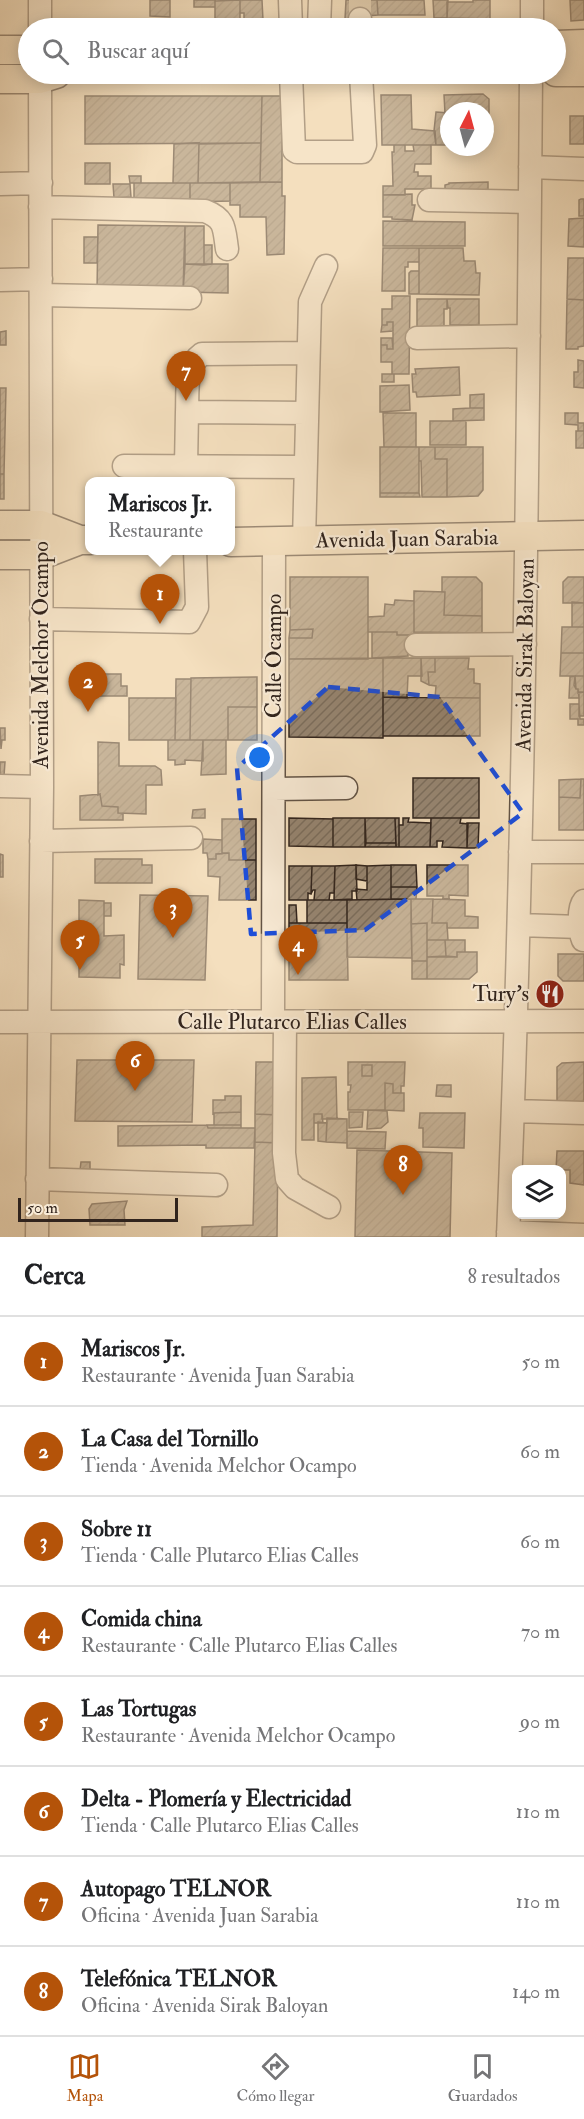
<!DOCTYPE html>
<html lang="es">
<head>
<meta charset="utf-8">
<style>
  :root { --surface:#fff; --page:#f2f2f2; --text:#202124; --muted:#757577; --line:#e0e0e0; --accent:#b45309 }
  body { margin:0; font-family:"IM FELL Double Pica",serif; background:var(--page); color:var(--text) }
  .controls { position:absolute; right:18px; bottom:18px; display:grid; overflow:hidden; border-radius:12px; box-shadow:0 3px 15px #0003 }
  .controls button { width:54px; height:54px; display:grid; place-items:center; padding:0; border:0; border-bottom:2px solid var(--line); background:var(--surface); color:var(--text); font:30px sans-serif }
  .compass { position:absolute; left:440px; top:102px; width:54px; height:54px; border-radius:50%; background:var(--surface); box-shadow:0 3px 15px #0003; rotate:6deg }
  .scale { position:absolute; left:18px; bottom:15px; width:160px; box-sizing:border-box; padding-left:6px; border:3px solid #31241d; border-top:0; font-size:16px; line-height:21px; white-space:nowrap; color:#31241d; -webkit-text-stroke:4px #f8ead5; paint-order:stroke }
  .you { position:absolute; left:260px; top:758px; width:21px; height:21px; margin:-15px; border:4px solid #fff; border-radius:50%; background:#1a73e8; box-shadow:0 0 0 9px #1a73e833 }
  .badge { display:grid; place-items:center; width:39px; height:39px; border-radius:50%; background:var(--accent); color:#fff; font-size:20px; font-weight:700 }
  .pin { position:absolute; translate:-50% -50px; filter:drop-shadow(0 2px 3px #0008) }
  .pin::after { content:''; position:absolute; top:32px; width:21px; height:18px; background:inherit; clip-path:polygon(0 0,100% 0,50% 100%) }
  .popup { position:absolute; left:85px; top:477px; width:150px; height:78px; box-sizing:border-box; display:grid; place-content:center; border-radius:12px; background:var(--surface); filter:drop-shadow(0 2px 4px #0005); font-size:20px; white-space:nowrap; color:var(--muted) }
  .popup b { font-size:22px; color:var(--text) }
  .popup::after { content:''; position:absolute; left:50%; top:100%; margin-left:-12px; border:12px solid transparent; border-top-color:var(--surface) }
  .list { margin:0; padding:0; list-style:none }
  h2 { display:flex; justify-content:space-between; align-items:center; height:78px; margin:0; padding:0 24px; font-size:26px }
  h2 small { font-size:20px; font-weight:400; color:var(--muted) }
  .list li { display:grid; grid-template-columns:39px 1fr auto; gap:18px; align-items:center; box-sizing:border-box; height:90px; padding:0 24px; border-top:2px solid var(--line) }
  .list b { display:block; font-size:22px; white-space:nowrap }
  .list p { margin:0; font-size:20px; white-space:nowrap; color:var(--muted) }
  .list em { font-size:20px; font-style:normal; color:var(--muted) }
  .icon { flex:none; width:33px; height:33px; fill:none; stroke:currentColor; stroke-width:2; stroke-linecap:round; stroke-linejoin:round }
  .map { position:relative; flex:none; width:584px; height:1237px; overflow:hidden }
  .search { position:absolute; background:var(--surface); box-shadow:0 3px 15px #0003; left:18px; right:18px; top:18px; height:66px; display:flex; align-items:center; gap:15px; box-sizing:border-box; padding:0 21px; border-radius:33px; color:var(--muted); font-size:22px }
  .sheet { height:798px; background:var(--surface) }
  nav { display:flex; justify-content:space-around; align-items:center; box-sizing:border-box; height:84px; border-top:2px solid var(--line); background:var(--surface); font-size:16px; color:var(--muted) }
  nav a { display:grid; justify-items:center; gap:3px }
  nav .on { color:var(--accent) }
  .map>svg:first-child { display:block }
</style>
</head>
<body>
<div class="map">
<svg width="584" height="1237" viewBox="0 0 584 1237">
  <defs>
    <pattern id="building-hatch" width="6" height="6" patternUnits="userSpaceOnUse" patternTransform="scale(1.5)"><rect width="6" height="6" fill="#968571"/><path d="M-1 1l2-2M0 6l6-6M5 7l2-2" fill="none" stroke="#7b6d5c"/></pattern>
  </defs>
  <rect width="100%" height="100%" fill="#f4dfbe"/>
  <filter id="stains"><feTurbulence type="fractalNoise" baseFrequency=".00333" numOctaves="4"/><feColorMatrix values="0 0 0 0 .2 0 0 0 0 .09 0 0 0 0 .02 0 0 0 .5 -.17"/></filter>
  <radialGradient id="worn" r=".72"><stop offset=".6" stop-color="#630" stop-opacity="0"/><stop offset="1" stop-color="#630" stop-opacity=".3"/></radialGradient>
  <path fill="url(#building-hatch)" stroke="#31241d" stroke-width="1.5" fill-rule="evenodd" d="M150,0H170V17L150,16Z
    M194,0H215V7H194Z
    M240,0V19H215V1Z
    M240,0H262L263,20L244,19V13H240Z
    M346,0H365L364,19H345Z
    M365,0H377L378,15L365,16Z
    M377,0H424L425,15H378Z
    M433,0H448L447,18H434Z
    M473,0H490V19L447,18V2H473Z
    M570,0H584V20L571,21Z
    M483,94L489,99V113H485V111L445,113L444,95Z
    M381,95H411L412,129L435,131L436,145H382Z
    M85,96H262L261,143L85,144Z
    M262,96H282V182H260Z
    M436,112L449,113V145H436L434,131Z
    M570,116H584V144H570Z
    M199,143L198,183H173L174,144Z
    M261,143L260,182L198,183L199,144Z
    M394,145H405V151H414L413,145H431V164H415L414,172H418V176H431V189H405V195H383V186H393L392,152H394Z
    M85,163H110V184H85Z
    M129,176H141V183H130Z
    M282,182V196H285L284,254L267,255L266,217H240V205H230V183Z
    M488,182V194H445V185L449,184V183Z
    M134,183H190V200H134Z
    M190,183H230V201L190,202Z
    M113,184H130L131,197L114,198Z
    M412,194V205H415L412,220L392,219V217H383V195Z
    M581,199H584V216H579V200Z
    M584,218V247L568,246L569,219Z
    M383,221L465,222V246H383Z
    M98,225L185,226L183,292L97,291Z
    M185,226H204V265L185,264Z
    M84,237H98L97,263H84Z
    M204,245H212V264L204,265Z
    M383,248H419V262H408V267H405V291H382Z
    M419,248H463L464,261H475L476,273H480L479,295L419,294Z
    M568,258H584V300L567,299Z
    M185,264H228V293L183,292Z
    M411,271H419V294H409V273Z
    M392,296H410L409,374H392V362H381V345H387V349H393V322H387V325H382V309H392Z
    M417,299H447V309H444V327H417Z
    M447,299H479V325H450V308H448Z
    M567,299L584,300V346L578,347V349H566Z
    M387,322H393V331L381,332L382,325H387Z
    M6,331V345H0V332Z
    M381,338H392L393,349H387V345H381Z
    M578,360L584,361V388L574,387V372H578Z
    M459,367L460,395L417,397L416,392H413L412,374H416L415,369Z
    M382,374H394V382H382Z
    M409,385L410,410L380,412V386Z
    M0,388H6L4,474H0Z
    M484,394V408H470V395Z
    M470,408H484V420L453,421V409Z
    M383,413H416V447H384Z
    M565,413H578V423H584V431H578V425L565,424Z
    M430,421H466V445H430Z
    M576,431H584V448H576Z
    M380,447H419V493H380Z
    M419,447H435V459H447V497H422L421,461H419Z
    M435,447H483V490L478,496L447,497V459H435Z
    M0,474H4V499H0Z
    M380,493H419L420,497H380Z
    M290,577H368V659H289V638H312L313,629L290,630Z
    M442,577H476L482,583V616L444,615L445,592H442Z
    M568,577H584V603H563V582Z
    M414,591L445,592L444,615L482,616V633L414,632Z
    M395,600L414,601V635H397V632H368V617L384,616L385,604L394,605Z
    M572,602L584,603V627H572Z
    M562,627H584V653H561Z
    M313,629L312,638H289L290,630Z
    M372,632H397V635H414L408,641V656L372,658Z
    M561,653H584V676H560Z
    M383,658H421L422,676H408L407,698L383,697Z
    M383,658V738L289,737V659Z
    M421,658H435V672H428L429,685L421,681Z
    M435,658H469L468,669H474V683L480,684V698H435L436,686L429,685L428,672H435Z
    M80,674H121V686H127V696H86L87,694H80Z
    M575,676L574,685L576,689H578L579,698H569L570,677Z
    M575,676H584V692L578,693V689H576Z
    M257,677V707H228V740H190L191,678Z
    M176,679H191L190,740H175Z
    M579,692H584V716H579Z
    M383,697L480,698V736H383Z
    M129,698H176L175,740H129Z
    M570,704H579L580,719H584V725H578V719H570Z
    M228,707H257V740H228Z
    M0,728H5V740H2L1,749Z
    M168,740H203V761L185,760V764L175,765V760H168Z
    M203,740H226V774L201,775Z
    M98,742L119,743V766H155L161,770L162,785H146V814L118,813V807L102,806L100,794L98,795Z
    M0,762H5L4,776H0Z
    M413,778H479V818H413Z
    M581,779L580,798L559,797V780Z
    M581,779H584V830H559V797L580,798Z
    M100,794L102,806L118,807V813L123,814V820H80V796Z
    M205,809V818H192L193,810Z
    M289,818L333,819V847L289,846Z
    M333,818H365V847H333Z
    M365,818H395L396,843H366Z
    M395,818H399V847H396Z
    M403,818H409L408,822L431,823L430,847H399V825H403Z
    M431,818H461L460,823L468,824L467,848L442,847L443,841H437V847H430Z
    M222,819H256V860H229V853H222Z
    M467,823H479L478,848H467Z
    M203,839L222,840V854H216V859H208L207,853H203Z
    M366,843H396V847H365Z
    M229,853V860H256V900H219L220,877L208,876V859H216V854Z
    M0,854L3,855V877H0Z
    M95,859H142V865H152V883H95Z
    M356,865L357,891H352V899L334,900L335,866Z
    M356,865L367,866V881L356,879Z
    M391,865V899L357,900L356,889L367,890V866Z
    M391,865H416L417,887H391Z
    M427,865H468V896L449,895V899H443V896H427Z
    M289,866H312L311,894L308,893V900H289Z
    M312,866H335L334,893H330L329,900H314L315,890H313L311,894Z
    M391,887H417L416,899H391Z
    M140,895L208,896L205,980L138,979Z
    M411,899L412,958L347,957V900Z
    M411,899H433L432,923H447L448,940H427V923L411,924Z
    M433,899L465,900V916L478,917V928H447V923H432Z
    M79,900L104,901V936L124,935V965L120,964V978L79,977Z
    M307,900H347V923H307Z
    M104,903H111V916H104Z
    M289,905H296L297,923H289Z
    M289,923H347L348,980H289Z
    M427,923V961H412L411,924Z
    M427,940H445L446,956L427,957Z
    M445,940H465V952H457V957L446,956Z
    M457,952H477V972L469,979H427V957H457Z
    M558,954H584V981H563L558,976Z
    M412,961H427V979H412Z
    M77,1060H194L192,1122L75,1121Z
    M256,1062H279L278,1115L255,1114Z
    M348,1062H405L404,1086H401V1093H393V1084L385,1083V1110H348V1092H350L351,1085H348ZM362,1065H372V1076H362Z
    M584,1062V1108L557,1109V1067L562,1063Z
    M362,1065H372V1076H362Z
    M336,1077L337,1119H322V1114H314V1140H302V1078Z
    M385,1083L393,1084V1093H404V1111L385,1110Z
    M437,1085H451V1097L436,1096Z
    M225,1096H241V1112L214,1113L213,1115V1100H225Z
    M368,1110L387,1111L388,1122L381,1128L367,1129Z
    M241,1112V1125H214V1113Z
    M349,1112H363L362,1127L349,1128Z
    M420,1113H465L464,1148L423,1147V1128H419Z
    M255,1114L278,1115V1143L255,1142Z
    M314,1114H322L323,1123H314Z
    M327,1118L347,1119V1143L326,1142Z
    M318,1122L327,1123L326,1142L318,1141Z
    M207,1125L208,1128H255L254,1148H206V1145L118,1146V1126Z
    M207,1125H241V1128H208Z
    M347,1131L386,1132L385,1149L347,1148Z
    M255,1142L278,1143L277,1237H202V1227L253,1225Z
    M357,1150L452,1153L450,1237H355Z
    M557,1151H584V1185L570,1183V1170H556Z
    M81,1162H90V1171L80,1170Z
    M127,1201L124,1210L125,1225H90L89,1209L92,1204Z"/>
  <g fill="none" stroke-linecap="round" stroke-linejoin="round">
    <path stroke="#cdba9e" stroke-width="22" stroke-dasharray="22 11" stroke-linecap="butt" d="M360,0V19"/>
    <g stroke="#625345" stroke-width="25">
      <path id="minor" d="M290,0L291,28
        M360,19V28
        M40,28V0
        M319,28L320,0
        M532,28V0
        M291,74L294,150L297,152H362L365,145L361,74
        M530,167L584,169
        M0,184L41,183
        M429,200L530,202
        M40,207L205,211C226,219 224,229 227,249
        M0,280L41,279
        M41,295L190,298
        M417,338L529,336
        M187,412C188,391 184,367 202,354L308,353
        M124,466L304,467
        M186,466L187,412L306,413
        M304,541L310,302L326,266
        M41,619L189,622L197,607L195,550
        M416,645L525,644
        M0,786L42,787
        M274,789L346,788
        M41,841L191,838
        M520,852H584
        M519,925L580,927
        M583,940C579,930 578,908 584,901
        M273,1021L274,542
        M0,1022L584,1021
        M285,1022L284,1153L287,1179L295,1188L329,1207
        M513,1111L584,1113
        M37,1179L216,1185
        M508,1232L584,1235
        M37,1237L42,787L40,74
        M508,1237C524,849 528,461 531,74"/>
    </g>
    <g stroke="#31241d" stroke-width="31">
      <path id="major" d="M556,45L584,44
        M0,50H28
        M556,72H584
        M0,79H40L56,74
        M0,525H41L80,540H90
        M231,542L584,535
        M0,555H41L80,540"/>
    </g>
    <use href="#minor" stroke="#f8ead5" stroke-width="22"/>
    <use href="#major" stroke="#f4dfbe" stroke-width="28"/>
  </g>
  <path d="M0 0H584V1237H0ZM328,687L440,697L523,813L365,930L251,934L237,768Z" fill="#f4dfbe" fill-opacity=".55" fill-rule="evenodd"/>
  <path fill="none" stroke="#1d4ed8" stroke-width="4.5" stroke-dasharray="12 8" stroke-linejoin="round" d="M328,687L440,697L523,813L365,930L251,934L237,768Z"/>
  <defs>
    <g id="restaurant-disc" transform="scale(1.5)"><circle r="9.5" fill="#8f2418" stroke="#f8ead5"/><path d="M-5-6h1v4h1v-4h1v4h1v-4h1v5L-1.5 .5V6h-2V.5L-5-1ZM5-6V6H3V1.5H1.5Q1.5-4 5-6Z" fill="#fff"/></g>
  </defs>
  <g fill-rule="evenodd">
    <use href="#restaurant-disc" x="550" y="994"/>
  </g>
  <g text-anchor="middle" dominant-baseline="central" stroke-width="4.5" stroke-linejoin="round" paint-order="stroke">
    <g font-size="22" fill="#31241d" stroke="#f8ead5">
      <text transform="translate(407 539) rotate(-1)">Avenida Juan Sarabia</text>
      <text transform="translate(41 655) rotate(-90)">Avenida Melchor Ocampo</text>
      <text transform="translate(525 655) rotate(-89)">Avenida Sirak Baloyan</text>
      <text transform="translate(274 656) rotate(-90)">Calle Ocampo</text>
      <text x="292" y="1022">Calle Plutarco Elias Calles</text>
    </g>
    <g font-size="22" fill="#31241d" stroke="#f8ead5" text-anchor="end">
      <text x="529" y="994">Tury's</text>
    </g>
  </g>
  <rect width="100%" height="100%" filter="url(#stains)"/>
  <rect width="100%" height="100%" fill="url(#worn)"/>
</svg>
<div class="controls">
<button><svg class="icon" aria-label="layers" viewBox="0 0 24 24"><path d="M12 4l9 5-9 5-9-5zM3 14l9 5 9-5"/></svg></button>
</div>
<svg class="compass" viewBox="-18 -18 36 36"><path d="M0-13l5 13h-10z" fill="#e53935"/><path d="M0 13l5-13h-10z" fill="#757577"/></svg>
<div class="scale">50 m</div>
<div class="you"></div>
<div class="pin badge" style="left:160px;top:624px">1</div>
<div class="popup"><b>Mariscos Jr.</b>Restaurante</div>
<div class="pin badge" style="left:88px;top:712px">2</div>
<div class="pin badge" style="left:173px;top:938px">3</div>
<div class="pin badge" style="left:298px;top:975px">4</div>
<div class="pin badge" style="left:80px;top:970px">5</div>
<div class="pin badge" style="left:135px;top:1091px">6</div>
<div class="pin badge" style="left:186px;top:401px">7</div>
<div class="pin badge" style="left:403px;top:1195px">8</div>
<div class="search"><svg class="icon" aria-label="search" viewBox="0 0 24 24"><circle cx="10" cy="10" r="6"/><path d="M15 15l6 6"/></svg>Buscar aquí</div>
</div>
<section class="sheet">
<h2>Cerca<small>8 resultados</small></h2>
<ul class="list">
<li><span class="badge">1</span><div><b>Mariscos Jr.</b><p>Restaurante · Avenida Juan Sarabia</p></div><em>50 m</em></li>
<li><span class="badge">2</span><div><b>La Casa del Tornillo</b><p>Tienda · Avenida Melchor Ocampo</p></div><em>60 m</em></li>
<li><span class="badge">3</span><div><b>Sobre 11</b><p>Tienda · Calle Plutarco Elias Calles</p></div><em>60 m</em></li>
<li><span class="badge">4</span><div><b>Comida china</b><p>Restaurante · Calle Plutarco Elias Calles</p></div><em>70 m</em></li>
<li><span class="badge">5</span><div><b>Las Tortugas</b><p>Restaurante · Avenida Melchor Ocampo</p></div><em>90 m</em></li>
<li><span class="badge">6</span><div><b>Delta - Plomería y Electricidad</b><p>Tienda · Calle Plutarco Elias Calles</p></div><em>110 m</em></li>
<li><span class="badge">7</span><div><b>Autopago TELNOR</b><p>Oficina · Avenida Juan Sarabia</p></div><em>110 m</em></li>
<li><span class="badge">8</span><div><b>Telefónica TELNOR</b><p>Oficina · Avenida Sirak Baloyan</p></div><em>140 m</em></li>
</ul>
</section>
<nav>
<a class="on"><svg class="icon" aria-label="map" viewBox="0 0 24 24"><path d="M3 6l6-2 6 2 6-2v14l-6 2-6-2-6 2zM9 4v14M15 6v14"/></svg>Mapa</a>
<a><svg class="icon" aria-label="directions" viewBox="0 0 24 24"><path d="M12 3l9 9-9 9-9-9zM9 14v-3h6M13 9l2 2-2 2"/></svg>Cómo llegar</a>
<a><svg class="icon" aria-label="saved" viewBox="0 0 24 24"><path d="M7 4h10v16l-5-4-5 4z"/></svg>Guardados</a>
</nav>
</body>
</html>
